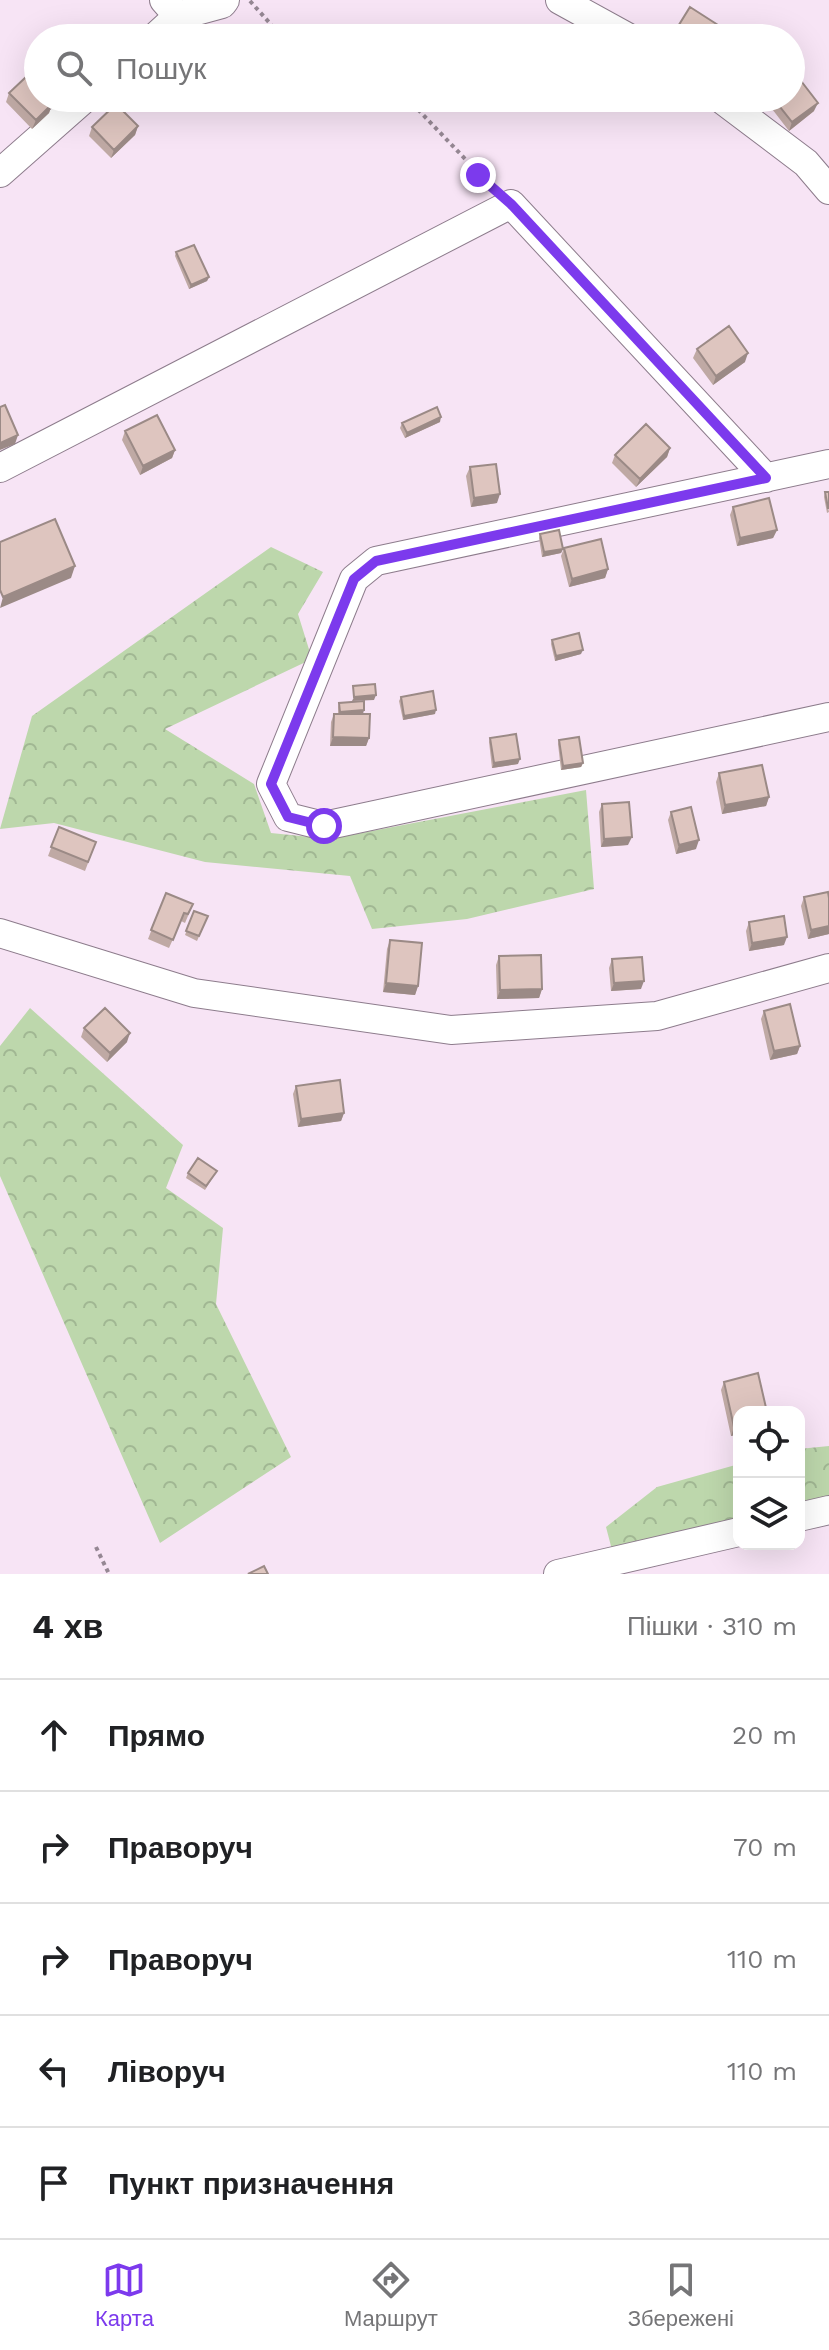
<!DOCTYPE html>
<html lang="uk">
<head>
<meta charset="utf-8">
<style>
  :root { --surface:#fff; --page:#f2f2f2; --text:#202124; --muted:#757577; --line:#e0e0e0; --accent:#7c3aed }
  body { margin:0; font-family:"Work Sans",sans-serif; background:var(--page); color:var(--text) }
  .controls { position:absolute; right:24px; bottom:24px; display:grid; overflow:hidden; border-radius:16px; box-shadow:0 8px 32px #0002 }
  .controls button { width:72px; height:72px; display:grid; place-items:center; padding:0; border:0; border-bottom:2px solid var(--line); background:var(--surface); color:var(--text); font:40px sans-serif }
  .stop { position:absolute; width:24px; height:24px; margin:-18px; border:6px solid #7c3aed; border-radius:50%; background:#fff }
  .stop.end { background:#7c3aed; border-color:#fff; box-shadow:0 2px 8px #0008 }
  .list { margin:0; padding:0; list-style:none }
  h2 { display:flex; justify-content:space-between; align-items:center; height:104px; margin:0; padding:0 32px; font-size:34px }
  h2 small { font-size:26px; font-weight:400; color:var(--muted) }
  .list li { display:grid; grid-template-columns:52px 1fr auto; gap:24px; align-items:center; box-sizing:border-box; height:112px; padding:0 32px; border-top:2px solid var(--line) }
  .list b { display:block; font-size:30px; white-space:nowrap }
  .list em { font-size:26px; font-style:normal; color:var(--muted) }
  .icon { flex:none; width:44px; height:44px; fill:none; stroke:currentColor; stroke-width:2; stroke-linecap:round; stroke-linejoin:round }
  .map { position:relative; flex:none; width:829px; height:1574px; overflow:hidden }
  .search { position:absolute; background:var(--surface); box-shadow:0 8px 32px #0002; left:24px; right:24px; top:24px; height:88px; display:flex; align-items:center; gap:20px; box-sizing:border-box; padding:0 28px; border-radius:44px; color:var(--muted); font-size:30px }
  .sheet { height:664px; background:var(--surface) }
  nav { display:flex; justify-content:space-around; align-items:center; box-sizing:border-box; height:112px; border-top:2px solid var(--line); background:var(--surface); font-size:22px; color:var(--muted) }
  nav a { display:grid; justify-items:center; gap:4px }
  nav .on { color:var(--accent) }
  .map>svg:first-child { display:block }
</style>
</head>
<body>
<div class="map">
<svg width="829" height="1574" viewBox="0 0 829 1574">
  <defs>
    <pattern id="forest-crowns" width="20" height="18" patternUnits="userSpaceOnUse" patternTransform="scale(2)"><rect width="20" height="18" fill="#bdd7ac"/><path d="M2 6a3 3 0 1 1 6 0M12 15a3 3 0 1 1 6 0" fill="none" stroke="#a1b793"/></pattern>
  </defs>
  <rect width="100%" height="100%" fill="#f7e4f5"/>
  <path fill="url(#forest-crowns)" d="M271,547L323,572L298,614L312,659L165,729L254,784L271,833L330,839L586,790L594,889L467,919L372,929L350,876L205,862L54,823L0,829L32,716Z
    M30,1008L183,1145L166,1188L223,1228L216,1304L291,1457L160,1543L0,1176V1046Z
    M829,1446V1498L799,1505V1449Z
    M739,1464V1520L612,1550L606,1527L657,1487Z"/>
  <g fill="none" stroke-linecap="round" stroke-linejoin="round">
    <g stroke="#8d7c8c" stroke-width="30">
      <path id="minor" d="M164,0L178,16L222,4L225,0
        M560,0L629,38
        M154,38L178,16
        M720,98L806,163L829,190
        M0,173L85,98
        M829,464L376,561L354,579L271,784L288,817L324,826L829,717
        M0,468L511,204L766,478
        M0,933L194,993L451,1030L657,1016L829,968
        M799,1517L829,1510
        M558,1574L739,1532"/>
    </g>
    <path stroke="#958793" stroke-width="4" stroke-dasharray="4 4" stroke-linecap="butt" d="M250,1L283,38
      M407,98L491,186
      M96,1547L109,1574"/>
    <use href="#minor" stroke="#fff" stroke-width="28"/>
  </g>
  <path fill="#bfa9a4" d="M718,25L712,38H676L674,36L677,28Z
    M9,93L52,104L49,113L32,129L6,102Z
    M156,98H178L167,109Z
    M771,98H791L814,111L789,131L769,105Z
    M138,126L135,135L111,158L89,136L92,127Z
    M176,252L209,277L207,281L189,289L175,256Z
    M697,349L745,362L713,385L693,358Z
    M440,422L405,438L400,428L402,423Z
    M125,431L175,450L172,458L140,475L122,440Z
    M670,448L667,457L636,487L612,463L615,455Z
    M470,467L497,503L471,507L466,476Z
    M825,492L829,512L827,513L824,497Z
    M733,507L777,530L773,538L737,546L730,515Z
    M540,534L563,549L561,553L542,557L539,538Z
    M564,548L608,569L605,578L569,587L561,556Z
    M552,640L581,654L555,661L551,644Z
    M401,697L435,714L403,720L399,701Z
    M339,703L363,714L369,738L366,746H330L331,722L334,714H338V707Z
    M490,738L518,764L492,768L489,742Z
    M559,740L583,763L581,767L561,770L558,744Z
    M719,773L769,797L766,806L722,814L716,782Z
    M602,804L628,845L601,847L599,812Z
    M671,812L696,849L676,854L668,820Z
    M59,827L96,842L85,871L48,856Z
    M166,893L193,904L185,923L181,921L169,948L148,939Z
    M804,897L829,898V934L808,939L801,906Z
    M194,911L208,916L197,941L185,935Z
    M749,922L784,945L749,951L746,931Z
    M390,940L418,986L415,995L383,992L387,949Z
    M499,956L542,989L539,998L497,999L496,965Z
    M612,959L641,989L611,991L609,968Z
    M764,1011L800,1046L797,1054L770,1060L761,1019Z
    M84,1028L127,1042L107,1062L81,1037Z
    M296,1086L344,1113L341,1121L298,1127L293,1094Z
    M217,1171L205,1190L186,1178L188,1173Z
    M724,1382L739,1434L731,1436L721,1390Z"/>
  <path fill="#9b8a86" d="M173,98H178L167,109L170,100Z
    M818,103L814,111L789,131L792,122Z
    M52,104L49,113L32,129L36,120Z
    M138,126L135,135L111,158L114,150Z
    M209,277L207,281L189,289L191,285Z
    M748,353L745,362L713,385L716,376Z
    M441,417L440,422L405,438L407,433Z
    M18,435L15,444L0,450V443Z
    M670,448L667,457L636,487L640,479Z
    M175,450L172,458L140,475L143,466Z
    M500,494L497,503L471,507L474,498Z
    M777,530L773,538L737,546L740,538Z
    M563,549L561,553L542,557L544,552Z
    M75,566L71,578L0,608L3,597Z
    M608,569L605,578L569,587L572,579Z
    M583,650L581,654L555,661L556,656Z
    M376,695L374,700L352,701L354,697Z
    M364,710L363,714L339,716L340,712Z
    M436,710L435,714L403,720L404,716Z
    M333,737L369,738L366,746H330Z
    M520,759L518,764L492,768L494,763Z
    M583,763L581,767L561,770L563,766Z
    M769,797L766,806L722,814L725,805Z
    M632,837L628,845L601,847L604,839Z
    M699,840L696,849L676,854L679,845Z
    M829,926V934L808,939L811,930Z
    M787,937L784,945L749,951L752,943Z
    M644,981L641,989L611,991L614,983Z
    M386,983L418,986L415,995L383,992Z
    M542,989L539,998L497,999L500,990Z
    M130,1033L127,1042L107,1062L110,1053Z
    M800,1046L797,1054L770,1060L774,1051Z
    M344,1113L341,1121L298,1127L301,1119Z
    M739,1426V1434L731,1436L734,1427Z"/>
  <path fill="#dec5bf" stroke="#9b8a86" stroke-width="2" d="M690,7L718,25L710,38H693L677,28Z
    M26,77L38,90V98H46L52,104L36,120L9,93Z
    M798,77L818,103L792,122L773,98H791V82Z
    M116,104L138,126L114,150L92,127Z
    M194,245L209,277L191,285L176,252Z
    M729,326L748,353L716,376L697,349Z
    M5,405L18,435L0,443V407Z
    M437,407L441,417L407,433L402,423Z
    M157,415L175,450L143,466L125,431Z
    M646,424L670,448L640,479L615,455Z
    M496,464L500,494L474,498L470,467Z
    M825,492H829V508H828Z
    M769,498L777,530L740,538L733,507Z
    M55,519L75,566L3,597L0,590V542Z
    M559,530L563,549L544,552L540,534Z
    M601,539L608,569L572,579L564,548Z
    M579,633L583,650L556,656L552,640Z
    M375,684L376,695L354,697L353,686Z
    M433,691L436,710L404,716L401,697Z
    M364,701V710L340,712L339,703Z
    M334,714H370L369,738L333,737Z
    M516,734L520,759L494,763L490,738Z
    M579,737L583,763L563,766L559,740Z
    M762,765L769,797L725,805L719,773Z
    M629,802L632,837L604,839L602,804Z
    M691,807L699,840L679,845L671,812Z
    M59,827L96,842L88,862L51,847Z
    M828,892L829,898V926L811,930L804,897Z
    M166,893L193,904L188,914L184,913L173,940L151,930Z
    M194,911L208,916L199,936L186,931Z
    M784,916L787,937L752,943L749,922Z
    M390,940L422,943L418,986L386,983Z
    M541,955L542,989L500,990L499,956Z
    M642,957L644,981L614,983L612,959Z
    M790,1004L800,1046L774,1051L764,1011Z
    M105,1008L130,1033L110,1053L84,1028Z
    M340,1080L344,1113L301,1119L296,1086Z
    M198,1158L217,1171L206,1186L188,1173Z
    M758,1373L767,1412H739V1426L734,1427L724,1382Z
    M264,1566L268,1574H248Z"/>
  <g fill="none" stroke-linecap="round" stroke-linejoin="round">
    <path stroke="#7c3aed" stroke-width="10" d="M324,826L288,817L271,784L354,579L376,561L766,478L511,204L478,175"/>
  </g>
</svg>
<div class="controls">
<button><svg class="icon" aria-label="locate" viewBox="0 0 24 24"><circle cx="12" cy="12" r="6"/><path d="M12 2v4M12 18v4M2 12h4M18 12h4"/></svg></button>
<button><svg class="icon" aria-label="layers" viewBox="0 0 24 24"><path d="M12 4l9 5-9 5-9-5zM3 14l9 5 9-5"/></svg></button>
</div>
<div class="stop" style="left:324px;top:826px"></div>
<div class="stop end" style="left:478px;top:175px"></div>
<div class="search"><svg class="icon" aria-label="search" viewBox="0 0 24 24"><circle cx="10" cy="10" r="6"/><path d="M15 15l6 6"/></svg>Пошук</div>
</div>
<section class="sheet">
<h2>4 хв<small>Пішки · 310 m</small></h2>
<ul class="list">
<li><svg class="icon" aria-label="ahead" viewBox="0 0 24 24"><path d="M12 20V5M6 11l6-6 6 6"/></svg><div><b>Прямо</b></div><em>20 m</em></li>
<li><svg class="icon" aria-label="right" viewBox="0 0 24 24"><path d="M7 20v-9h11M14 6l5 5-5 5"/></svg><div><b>Праворуч</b></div><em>70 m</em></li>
<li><svg class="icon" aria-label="right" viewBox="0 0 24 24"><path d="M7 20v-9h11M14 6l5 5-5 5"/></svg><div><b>Праворуч</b></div><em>110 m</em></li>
<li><svg class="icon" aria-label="left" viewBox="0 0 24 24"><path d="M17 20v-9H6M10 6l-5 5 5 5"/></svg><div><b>Ліворуч</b></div><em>110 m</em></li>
<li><svg class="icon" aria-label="arrive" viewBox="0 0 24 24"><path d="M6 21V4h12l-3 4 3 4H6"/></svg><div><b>Пункт призначення</b></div></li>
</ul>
</section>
<nav>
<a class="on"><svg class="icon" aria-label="map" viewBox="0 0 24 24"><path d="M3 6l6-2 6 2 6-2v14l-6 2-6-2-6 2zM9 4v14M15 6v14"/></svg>Карта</a>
<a><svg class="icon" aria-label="directions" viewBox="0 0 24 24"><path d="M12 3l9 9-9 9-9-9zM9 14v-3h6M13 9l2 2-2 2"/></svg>Маршрут</a>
<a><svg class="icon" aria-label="saved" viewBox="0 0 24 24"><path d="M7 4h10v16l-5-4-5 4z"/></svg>Збережені</a>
</nav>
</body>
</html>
